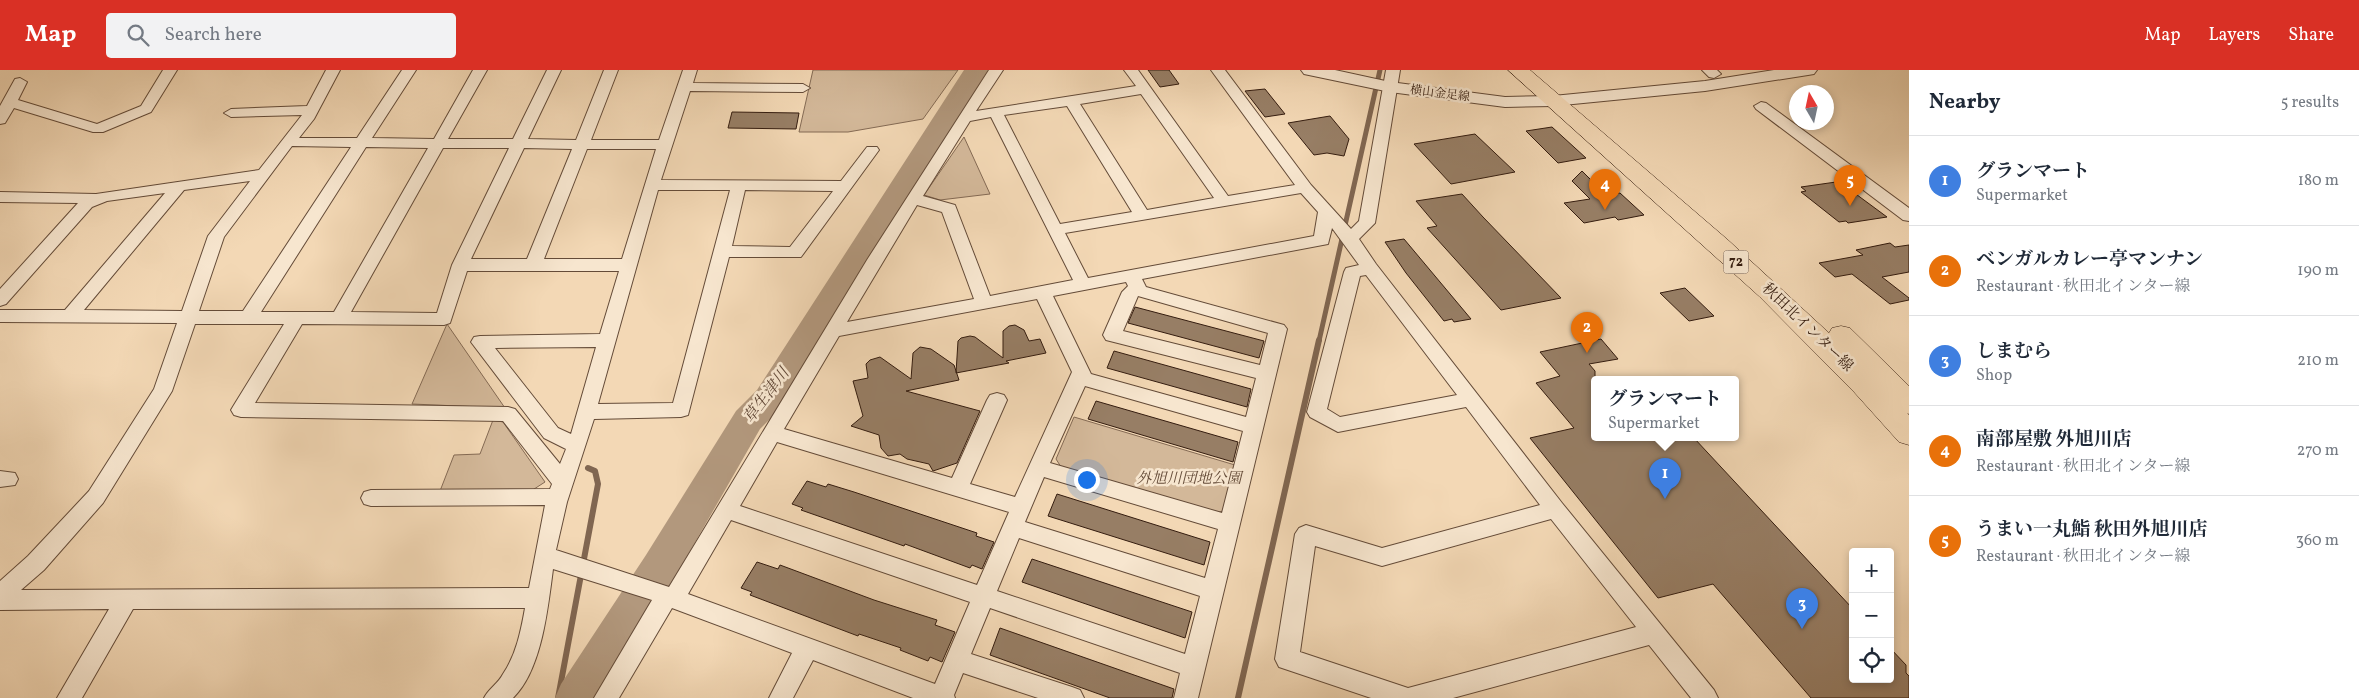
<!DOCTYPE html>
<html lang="en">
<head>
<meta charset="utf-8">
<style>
  :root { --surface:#fff; --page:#f2f2f3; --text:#1f2937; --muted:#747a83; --line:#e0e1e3; --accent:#d93025 }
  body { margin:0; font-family:Vollkorn,"Noto Serif JP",serif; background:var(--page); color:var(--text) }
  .controls { position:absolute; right:15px; bottom:15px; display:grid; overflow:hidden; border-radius:5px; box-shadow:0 2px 8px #0003 }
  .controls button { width:45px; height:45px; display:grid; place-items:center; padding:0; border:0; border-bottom:1px solid var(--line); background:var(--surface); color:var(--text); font:25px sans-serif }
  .compass { position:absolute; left:1789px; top:15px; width:45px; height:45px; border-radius:50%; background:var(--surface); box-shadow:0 2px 8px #0003; rotate:351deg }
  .you { position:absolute; left:1086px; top:409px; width:18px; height:18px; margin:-12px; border:4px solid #fff; border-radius:50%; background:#1a73e8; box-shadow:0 0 0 8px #1a73e833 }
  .badge { display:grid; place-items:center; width:32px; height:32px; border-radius:50%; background:var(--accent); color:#fff; font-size:16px; font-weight:700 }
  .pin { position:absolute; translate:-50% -41px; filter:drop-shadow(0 1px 2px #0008) }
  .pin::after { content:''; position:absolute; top:26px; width:18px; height:15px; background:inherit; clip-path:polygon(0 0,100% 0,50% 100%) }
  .popup { position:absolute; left:1591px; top:306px; width:148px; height:65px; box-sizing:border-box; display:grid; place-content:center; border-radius:5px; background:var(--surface); filter:drop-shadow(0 1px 4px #0005); font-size:16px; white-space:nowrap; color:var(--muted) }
  .popup b { font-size:19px; color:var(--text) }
  .popup::after { content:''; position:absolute; left:50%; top:100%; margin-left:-10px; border:10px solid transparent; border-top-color:var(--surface) }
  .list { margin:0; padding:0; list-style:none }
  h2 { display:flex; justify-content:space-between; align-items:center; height:65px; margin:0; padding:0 20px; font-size:21px }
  h2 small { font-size:16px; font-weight:400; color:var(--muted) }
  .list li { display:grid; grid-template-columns:32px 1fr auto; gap:15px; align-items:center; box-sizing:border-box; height:90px; padding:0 20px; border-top:1px solid var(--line) }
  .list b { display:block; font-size:19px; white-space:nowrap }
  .list p { margin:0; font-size:16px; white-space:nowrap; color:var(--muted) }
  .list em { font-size:16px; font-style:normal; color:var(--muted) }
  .icon { flex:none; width:28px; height:28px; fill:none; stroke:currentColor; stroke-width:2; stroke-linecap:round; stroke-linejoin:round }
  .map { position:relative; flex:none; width:1909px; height:628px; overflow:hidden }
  header { display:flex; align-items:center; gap:30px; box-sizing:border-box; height:70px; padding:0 25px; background:var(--accent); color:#fff }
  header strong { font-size:24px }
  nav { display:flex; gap:28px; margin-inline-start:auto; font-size:18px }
  .search { width:350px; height:45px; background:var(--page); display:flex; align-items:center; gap:12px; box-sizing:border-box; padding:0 18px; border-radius:5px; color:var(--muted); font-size:19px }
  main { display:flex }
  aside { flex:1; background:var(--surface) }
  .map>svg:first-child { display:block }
</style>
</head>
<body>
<header>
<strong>Map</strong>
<div class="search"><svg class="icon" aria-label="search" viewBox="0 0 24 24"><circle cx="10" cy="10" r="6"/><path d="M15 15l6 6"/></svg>Search here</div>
<nav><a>Map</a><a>Layers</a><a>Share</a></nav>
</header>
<main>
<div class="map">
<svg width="1909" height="628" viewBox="0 0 1909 628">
  <rect width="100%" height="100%" fill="#f3d8b5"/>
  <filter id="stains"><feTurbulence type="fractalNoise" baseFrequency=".004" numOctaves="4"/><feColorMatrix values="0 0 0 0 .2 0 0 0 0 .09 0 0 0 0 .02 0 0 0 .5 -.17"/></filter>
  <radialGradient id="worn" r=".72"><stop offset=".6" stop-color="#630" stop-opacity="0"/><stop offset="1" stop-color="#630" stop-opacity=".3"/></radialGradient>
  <path fill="#d3b899" stroke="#846a54" d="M813,0H958L923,49L848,62H799Z
    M964,67L990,124L940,130L924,125Z
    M447,254L505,338L412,334Z
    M1074,347L1235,395L1223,441L1212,444L1061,397L1056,389Z
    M493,350L503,352L545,412L531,421H440L454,385L480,384Z"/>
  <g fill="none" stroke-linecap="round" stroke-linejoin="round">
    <path stroke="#806651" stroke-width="5" d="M1319,271L1380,0"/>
    <path stroke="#806651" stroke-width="6" d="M558,628L598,414L595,401L588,398
      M1238,628L1319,270"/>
    <path fill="#b2987d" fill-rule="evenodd" d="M964,0H988L781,338L760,359L674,509L600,628H555L561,614L646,485L736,341L757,320Z"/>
  </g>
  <path fill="#977e65" stroke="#341c0f" d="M1148,0H1169L1179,14L1160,17Z
    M1265,19L1285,44L1265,47L1245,21Z
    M732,42L799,43L796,59L728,58Z
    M1330,46L1349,69L1344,86L1327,83L1314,85L1288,53Z
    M1552,57L1586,88L1558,93L1526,61Z
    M1475,64L1515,102L1451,114L1414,74Z
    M1582,101L1607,126L1620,123L1644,145L1618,150L1615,147L1584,153L1564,133L1590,129L1572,111Z
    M1836,112L1842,116H1845L1887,147L1848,153L1846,151L1839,152L1801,122L1806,121L1801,117Z
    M1462,124L1483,147L1561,228L1501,240L1427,158L1437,156L1416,131Z
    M1404,169L1471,249L1454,252L1452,249L1444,251L1406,203L1385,172Z
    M1890,173L1895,177L1909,175V202L1882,207L1909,228V230L1890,234L1852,204L1835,207L1819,193L1863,185L1856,180Z
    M1685,218L1714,246L1689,251L1660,223Z
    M1135,237L1264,271L1259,288L1128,253Z
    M1015,255L1024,260L1029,271L1040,269L1046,283L1006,291L1009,293L956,303L958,271L961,268L970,266L975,267L1003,288V261L1009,256Z
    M1601,269L1618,289L1589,294L1595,301V368H1694L1853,539V609H1890V578L1906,595V603L1909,606V628H1811L1713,514L1658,528L1530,368L1574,358L1536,313L1560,306L1540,282Z
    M920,277L931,279L954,295L959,310L906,321L980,341L957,393L933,401L929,394L907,389L900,384L888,386L881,378L879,365L851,356L863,346L853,311L868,308L866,294L870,290L880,287L911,309L913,283Z
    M1114,281L1251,319L1247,337L1107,298Z
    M1096,331L1238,372L1233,392L1088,349Z
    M807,411L826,417L828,414L854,422L977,463L976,466L994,472L982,499L972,495L970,498L905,474L904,476L801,440L803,438L792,434Z
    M1057,424L1210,472L1204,495L1048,446Z
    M1032,489L1192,542L1185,568L1022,512Z
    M757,492L778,499L780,495L874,530L937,550L935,555L955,562L942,592L930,587L928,591L900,580L901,578L859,564L858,566L750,525L752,522L741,518Z
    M1000,558L1174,619L1172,628H1110L990,585Z"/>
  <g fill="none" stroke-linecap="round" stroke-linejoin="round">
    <g stroke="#644b38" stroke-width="2">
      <path id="minor" d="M163,0H177L151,42L103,62H93L14,38L5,53L0,54V36L15,9L20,8L27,12L18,30L97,54L141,36Z
        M326,0H340L314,49L299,68H357L402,0H416L372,68L434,69L473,0H487L448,69H513L547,0H561L528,69L576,70L604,0H618L591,70H659L683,0H697L693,13L803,14L810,18L803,22L690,21L661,110L841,111L867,77H877L879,80L801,187H729L688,345L681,347L594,349L567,432L556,480L669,517L867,190L989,0H1003L976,41L1136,16L1124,0H1138L1228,126L1295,115L1211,0H1225L1311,115L1351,159L1359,151L1386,0H1400L1375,153L1359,169L1376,194L1562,433L1714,620L1718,628H1691L1649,575L1453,628H1371L1279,597L1275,589L1295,464L1299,458L1306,455L1382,478L1540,435L1466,337L1338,362L1310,347L1307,342L1344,202L1346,198L1359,195L1332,158L1328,174L1142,209L1146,217L1284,255L1287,259L1198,628H1174L1180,603L990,538L971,584L1072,617L1080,620L1084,628H1038L963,603L954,625L955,628H913L813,590L793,628H769L792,583L672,538L619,628H594L652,530L553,499C548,537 542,600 513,628H484C489,618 498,614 503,604C516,585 521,561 525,538L133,539L82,628H57L109,539L0,540V511L28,486L89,421L154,319L177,253L0,252V240H65L165,123L107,131L92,137L6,234L0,236V219L78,133L0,132V122L96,124L259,100L302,45L231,47L224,43L231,39L307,36ZM1141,24L1214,128L1147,140L1080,34ZM1067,36L1132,142L1060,154L1004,45ZM991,47L1073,210L990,226L955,135L923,126L970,51ZM292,76L351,77L243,241H199L224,167ZM366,77L428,78L334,242H261ZM443,78H509L452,195L437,243L351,242ZM524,78L572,79L527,189H471ZM587,79H656L622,189H544ZM250,111L208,166L182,241L84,240L184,120ZM658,120H730L673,333L598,334ZM745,120L833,121L790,177L732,176ZM1301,123L1318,142L1314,166L1088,208L1065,163ZM917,135L942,142L974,229L847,252ZM467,201H619L600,264L480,266L474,267L471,272L544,368L566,379L560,394L515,339L508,337L255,333L302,254L444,255L450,253ZM1366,205L1457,325L1340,347L1327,339L1360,206ZM1126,212L1128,216L1122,222L1103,265L1106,270L1256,308L1246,347L1091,304L1053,226ZM1138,226L1268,263L1260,295L1123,261ZM1037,229L1072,302L1015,427L970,414L1007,330L1004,325L997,323L990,325L987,330L952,408L784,359L839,266ZM195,254H284L234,335L231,340L234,345L241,347L503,351L552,414L550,419L371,420L364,422L361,428L364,434L371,436L545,435L529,518L21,520L44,500L103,433L172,321ZM596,277L571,364L558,358L495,278ZM1085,316L1243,361L1222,443L1050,393ZM777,372L1009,442L977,515L740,436ZM1044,407L1218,459L1205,508L1025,452ZM1551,449L1636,557L1408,618L1300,582L1315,476L1382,496ZM731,450L970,532L935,614L688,524ZM1019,468L1200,526L1185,584L997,521Z
        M1702,0H1717L1721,4L1714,8L1709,7Z
        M1761,32L1766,33L1909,138V151L1903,150L1756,39L1754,36Z
        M0,401L15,403L18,409L15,415L0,417Z"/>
    </g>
    <g stroke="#644b38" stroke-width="2">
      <path id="tertiary" d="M1301,0H1335L1390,12L1505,27L1553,26L1705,11L1774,0H1817L1814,4L1808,5L1705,21L1553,36L1505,37L1390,22L1304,4Z"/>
    </g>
    <g stroke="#341c0f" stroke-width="1">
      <path id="primary" d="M1508,0H1530L1728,170L1829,263L1832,258L1841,256L1850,258L1909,316V344L1907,343L1909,345V375L1899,372L1854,322L1760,227Z"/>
    </g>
    <use href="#minor" fill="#f7e6cf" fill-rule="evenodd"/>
    <use href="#tertiary" fill="#f7e6cf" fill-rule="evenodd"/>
    <use href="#primary" fill="#f3d8b5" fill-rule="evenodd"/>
  </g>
  <g text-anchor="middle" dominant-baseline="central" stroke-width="5" stroke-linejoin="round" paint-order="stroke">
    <g font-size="12" fill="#341c0f" stroke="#f7e6cf">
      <text transform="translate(1440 24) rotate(7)">横山金足線</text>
    </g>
    <rect fill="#f7e6cf" stroke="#6e5949" stroke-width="1" x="1723.5" y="180.5" width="25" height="23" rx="4"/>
    <g font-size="14" font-weight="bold" fill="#341c0f">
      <text x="1736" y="192">72</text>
    </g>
    <g font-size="15" fill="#341c0f" stroke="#f7e6cf">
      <text transform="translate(1807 258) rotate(44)">秋田北インター線</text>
    </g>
    <g font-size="15" font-style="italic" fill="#644b38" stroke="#f7e6cf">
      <text x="1189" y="409">外旭川団地公園</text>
    </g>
    <g font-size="16" font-style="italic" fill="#604736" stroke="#f7e6cf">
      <text transform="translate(767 326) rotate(-53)">草生津川</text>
    </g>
  </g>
  <rect width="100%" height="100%" filter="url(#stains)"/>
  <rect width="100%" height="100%" fill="url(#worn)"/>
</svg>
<div class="controls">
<button>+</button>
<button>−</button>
<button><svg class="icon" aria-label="locate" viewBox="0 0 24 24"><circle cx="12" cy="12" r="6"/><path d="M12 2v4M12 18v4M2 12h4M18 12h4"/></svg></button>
</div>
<svg class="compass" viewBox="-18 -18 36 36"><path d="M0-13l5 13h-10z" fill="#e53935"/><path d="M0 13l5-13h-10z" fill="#747a83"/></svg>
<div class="you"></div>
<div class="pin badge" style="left:1665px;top:429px;background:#3f7fe0">1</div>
<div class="popup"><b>グランマート</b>Supermarket</div>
<div class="pin badge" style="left:1587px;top:283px;background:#e8710a">2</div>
<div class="pin badge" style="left:1802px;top:559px;background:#3f7fe0">3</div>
<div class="pin badge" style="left:1605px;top:140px;background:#e8710a">4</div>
<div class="pin badge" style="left:1850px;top:136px;background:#e8710a">5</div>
</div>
<aside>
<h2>Nearby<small>5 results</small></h2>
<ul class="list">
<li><span class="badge" style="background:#3f7fe0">1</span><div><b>グランマート</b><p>Supermarket</p></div><em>180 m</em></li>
<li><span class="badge" style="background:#e8710a">2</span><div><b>ベンガルカレー亭マンナン</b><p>Restaurant · 秋田北インター線</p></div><em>190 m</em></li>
<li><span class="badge" style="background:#3f7fe0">3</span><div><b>しまむら</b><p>Shop</p></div><em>210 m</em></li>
<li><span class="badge" style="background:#e8710a">4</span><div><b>南部屋敷 外旭川店</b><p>Restaurant · 秋田北インター線</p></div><em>270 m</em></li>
<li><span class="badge" style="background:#e8710a">5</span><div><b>うまい一丸鮨 秋田外旭川店</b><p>Restaurant · 秋田北インター線</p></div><em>360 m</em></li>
</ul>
</aside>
</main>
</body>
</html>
